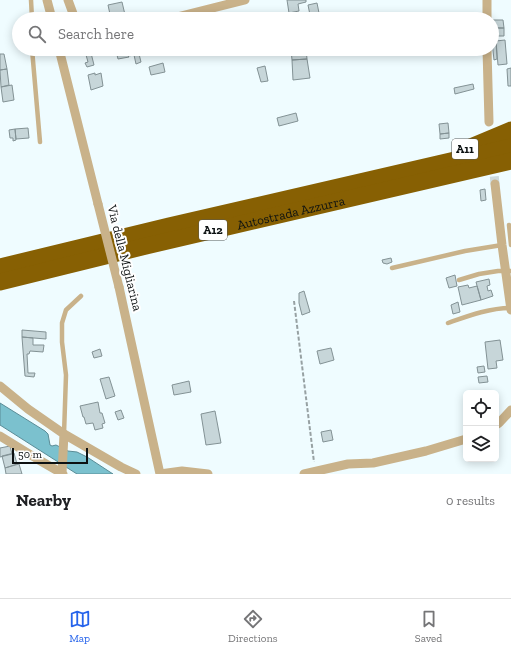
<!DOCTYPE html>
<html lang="en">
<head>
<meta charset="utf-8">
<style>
  :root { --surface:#fff; --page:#f6f6f6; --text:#202124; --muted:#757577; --line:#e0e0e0; --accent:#2563eb }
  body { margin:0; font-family:"Zilla Slab",serif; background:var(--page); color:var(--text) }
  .controls { position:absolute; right:12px; bottom:12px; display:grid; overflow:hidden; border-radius:6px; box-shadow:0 2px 10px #0003 }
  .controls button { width:36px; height:36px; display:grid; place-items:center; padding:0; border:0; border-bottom:1px solid var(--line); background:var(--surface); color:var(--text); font:20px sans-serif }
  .scale { position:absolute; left:12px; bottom:10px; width:76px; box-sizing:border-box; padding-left:4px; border:2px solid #0c1112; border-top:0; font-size:11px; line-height:14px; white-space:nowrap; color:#0c1112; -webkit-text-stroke:3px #fff; paint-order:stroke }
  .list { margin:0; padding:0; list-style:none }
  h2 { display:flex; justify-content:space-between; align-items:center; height:52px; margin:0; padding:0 16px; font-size:17px }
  h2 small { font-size:13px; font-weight:400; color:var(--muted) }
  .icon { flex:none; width:22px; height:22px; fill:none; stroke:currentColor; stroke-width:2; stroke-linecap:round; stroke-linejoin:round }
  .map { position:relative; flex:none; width:511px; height:474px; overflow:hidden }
  .search { position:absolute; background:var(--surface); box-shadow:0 2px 10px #0003; left:12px; right:12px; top:12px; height:44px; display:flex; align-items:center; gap:10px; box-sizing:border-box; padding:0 14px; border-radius:22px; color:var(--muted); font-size:15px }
  .sheet { height:124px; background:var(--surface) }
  nav { display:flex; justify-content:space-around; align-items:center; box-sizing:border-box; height:56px; border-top:1px solid var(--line); background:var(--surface); font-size:11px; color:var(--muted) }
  nav a { display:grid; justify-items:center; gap:2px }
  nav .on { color:var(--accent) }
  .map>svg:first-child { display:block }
</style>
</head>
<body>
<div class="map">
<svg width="511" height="474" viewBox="0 0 511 474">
  <rect width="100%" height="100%" fill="#effcff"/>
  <path fill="#7bc1ce" stroke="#5a8c96" d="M0,403L45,431L48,434L50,445L52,446L56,445L68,451L77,452L87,457L113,474H77L0,425Z"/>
  <path fill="#c7d6d9" stroke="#839295" d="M287,0H306V2L298,4L299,11L289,13Z
    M122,2L126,19H111L108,5Z
    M317,3L319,13L310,15L308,5Z
    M492,20H503L504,28H492Z
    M492,28H504V36H492Z
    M505,40L507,64L498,65L496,41Z
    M492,41H496L497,59L494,60Z
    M122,49H134L135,55L128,56L129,57L118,59L116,51L123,50Z
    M291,49H306L307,59L292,60Z
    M91,53L94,65L87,67L85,63L88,62L86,55Z
    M0,54H4L7,69L0,70Z
    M139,54L141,62L136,64L134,55Z
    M307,59L310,78L293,80L292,60Z
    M163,63L165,72L151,75L149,67Z
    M265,66L268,81L261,82L257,68Z
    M511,68V86H508L507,69Z
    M7,69L9,85L1,87L0,70Z
    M95,73V75L101,73L103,86L91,90L88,75Z
    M473,84L474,89L455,94L454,88Z
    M12,85L14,100L3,102L1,87Z
    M296,113L298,121L279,126L277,118Z
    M448,123L449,133L440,134L439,124Z
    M28,128L29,138L16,139L15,129Z
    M15,129L16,140L13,141V138H10L9,130Z
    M449,133V138L440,139V134Z
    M485,189L486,200L481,201L480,190Z
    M391,258L392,262L387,264L383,263L382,260Z
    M455,275L457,286L449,288L446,278Z
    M489,279L490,285L487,286L488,291L491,290L493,296L481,300L476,282Z
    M468,285L469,288L477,286L481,300L462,305L458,287Z
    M304,291L310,312L302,315L299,303V293Z
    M458,302L460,312L453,314L451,305Z
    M22,330L46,332V339L22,337Z
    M22,337L33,338V345H44L43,352L30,351L29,354H27L28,373H35L34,377L25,376Z
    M500,340L503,360L496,361L497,368L488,369L485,342Z
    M331,348L334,360L320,364L317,351Z
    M100,349L102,356L94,358L92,352Z
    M484,366L485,372L478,373L477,367Z
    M487,376L488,382L479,383L478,377Z
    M109,377L115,396L106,399L100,379Z
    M189,381L191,392L174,395L172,385Z
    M98,402L100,413H102L105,423L102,424L103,428L95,430L93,423L86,424L84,417H83L80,406Z
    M121,410L124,418L118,420L115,412Z
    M215,411L221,443L206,445L201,414Z
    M331,430L333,440L323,442L321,432Z
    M10,446L12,454L0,457V448Z
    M14,453L17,464L5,468L2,456Z
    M19,464L22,474H6L5,468Z"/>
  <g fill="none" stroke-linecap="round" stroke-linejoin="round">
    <path stroke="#cdd9db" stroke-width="9" stroke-dasharray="9 4.5" stroke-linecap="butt" d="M493,163L495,184"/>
    <path stroke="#97a1a3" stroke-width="2" stroke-dasharray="4 2" stroke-linecap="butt" d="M294,301L314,462"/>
    <path stroke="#c9b28a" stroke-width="4.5" d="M31,0L32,19
      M32,49L40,142
      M509,225L511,245
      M392,268L465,251L502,245
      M459,280L479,274L498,271H511
      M448,323C468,316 489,308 511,308
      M64,434L66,375L62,342V323L66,310L81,296"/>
    <path stroke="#c9b28a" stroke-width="9" d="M47,0L52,19
      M68,0L75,19
      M487,0V19
      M169,19L245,0
      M59,49L98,204
      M487,49L489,122
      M495,184L502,245L511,310
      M119,287L160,474
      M0,386L28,409L64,434L121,467L136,474
      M496,425L499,423L511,410
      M0,436L39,460L63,474
      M62,473L64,434
      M160,474L182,471L208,474
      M304,474L348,464L373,463L426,451L466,439"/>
    <g stroke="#876003" stroke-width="17">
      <path d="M468,148L511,130"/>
      <path d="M0,267L169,226L511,147"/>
      <path id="s1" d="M0,282L146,246L511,161"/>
    </g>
    <path stroke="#c9b28a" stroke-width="9" d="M98,204L119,287"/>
  </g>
  <g text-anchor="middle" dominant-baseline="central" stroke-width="4" stroke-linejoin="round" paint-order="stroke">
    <g fill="#fff" stroke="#555859" stroke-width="1">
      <rect x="452" y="139" width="26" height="20" rx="3"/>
      <rect x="199" y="220" width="28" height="20" rx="3"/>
    </g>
    <g font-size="12" font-weight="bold" fill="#0c1112">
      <text x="465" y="149">A11</text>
      <text x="213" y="230">A12</text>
    </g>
    <g font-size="13" fill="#0c1112" stroke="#fff">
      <text stroke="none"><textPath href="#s1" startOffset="299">Autostrada Azzurra</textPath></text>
      <text transform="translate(125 258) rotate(76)">Via della Migliarina</text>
    </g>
  </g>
</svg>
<div class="controls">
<button><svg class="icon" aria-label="locate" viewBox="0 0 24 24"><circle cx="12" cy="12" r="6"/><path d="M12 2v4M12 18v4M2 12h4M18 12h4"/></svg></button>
<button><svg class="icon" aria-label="layers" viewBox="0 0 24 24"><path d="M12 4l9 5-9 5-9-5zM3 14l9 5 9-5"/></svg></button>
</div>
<div class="scale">50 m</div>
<div class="search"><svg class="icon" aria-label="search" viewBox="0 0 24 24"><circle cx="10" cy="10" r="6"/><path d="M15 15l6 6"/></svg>Search here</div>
</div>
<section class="sheet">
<h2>Nearby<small>0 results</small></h2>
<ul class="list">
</ul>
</section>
<nav>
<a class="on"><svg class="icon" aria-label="map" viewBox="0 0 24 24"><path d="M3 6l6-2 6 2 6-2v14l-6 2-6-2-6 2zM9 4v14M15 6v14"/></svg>Map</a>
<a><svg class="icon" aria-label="directions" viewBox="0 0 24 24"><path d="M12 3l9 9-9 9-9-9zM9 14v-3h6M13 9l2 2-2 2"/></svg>Directions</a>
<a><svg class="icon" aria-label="saved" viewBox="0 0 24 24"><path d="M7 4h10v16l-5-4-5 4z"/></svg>Saved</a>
</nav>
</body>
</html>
